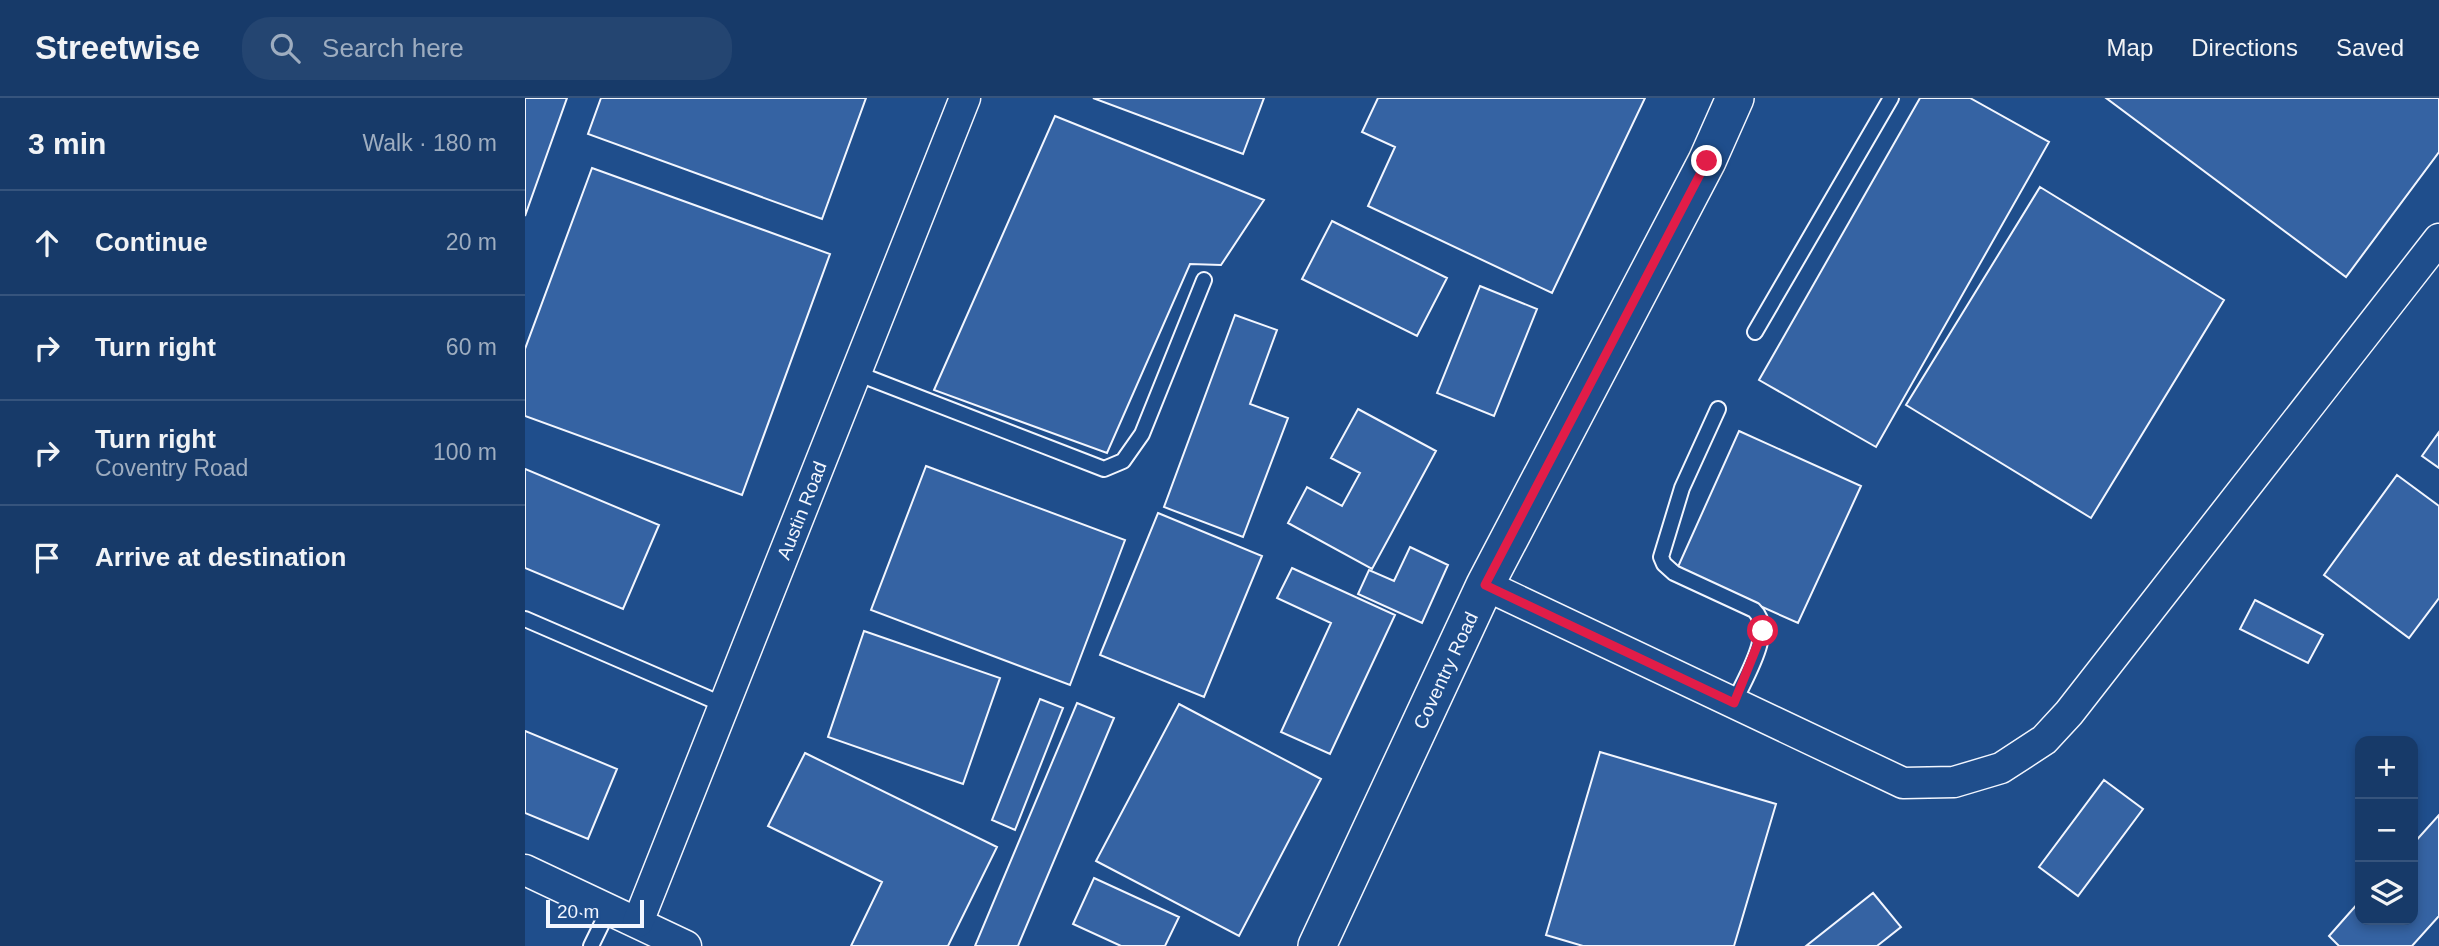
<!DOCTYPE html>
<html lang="en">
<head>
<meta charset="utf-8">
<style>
  :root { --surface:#173a69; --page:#244571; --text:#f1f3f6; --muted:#9eadc0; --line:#36547d }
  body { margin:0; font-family:Arial,sans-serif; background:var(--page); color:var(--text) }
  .controls { position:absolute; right:21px; bottom:21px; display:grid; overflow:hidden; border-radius:14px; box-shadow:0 4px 10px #0003 }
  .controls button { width:63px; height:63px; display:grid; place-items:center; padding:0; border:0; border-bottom:2px solid var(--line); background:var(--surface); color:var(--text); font:35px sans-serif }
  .scale { position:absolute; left:21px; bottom:18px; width:98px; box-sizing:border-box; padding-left:7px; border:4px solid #f2f6ff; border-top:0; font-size:19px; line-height:24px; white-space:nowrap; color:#f2f6ff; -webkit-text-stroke:5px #1f4e8c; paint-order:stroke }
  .stop { position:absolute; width:21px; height:21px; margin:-16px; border:5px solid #e11d48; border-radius:50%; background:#fff }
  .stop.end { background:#e11d48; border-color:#fff; box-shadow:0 2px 7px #0008 }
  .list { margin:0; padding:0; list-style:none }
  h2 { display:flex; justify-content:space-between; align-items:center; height:91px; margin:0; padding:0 28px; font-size:30px }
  h2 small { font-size:23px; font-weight:400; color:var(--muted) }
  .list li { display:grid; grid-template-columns:46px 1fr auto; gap:21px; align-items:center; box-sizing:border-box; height:105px; padding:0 28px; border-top:2px solid var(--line) }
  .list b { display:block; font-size:26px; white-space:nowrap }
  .list p { margin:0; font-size:23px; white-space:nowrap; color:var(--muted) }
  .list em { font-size:23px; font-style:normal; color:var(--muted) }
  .icon { flex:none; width:38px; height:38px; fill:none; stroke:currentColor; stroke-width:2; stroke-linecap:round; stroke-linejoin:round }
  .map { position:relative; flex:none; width:1914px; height:848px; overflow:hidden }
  header { display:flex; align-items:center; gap:42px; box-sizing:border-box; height:98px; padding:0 35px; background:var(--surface); border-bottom:2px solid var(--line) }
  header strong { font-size:33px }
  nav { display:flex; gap:38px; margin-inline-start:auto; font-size:24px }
  .search { width:490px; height:63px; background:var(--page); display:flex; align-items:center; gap:18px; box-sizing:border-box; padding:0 24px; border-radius:28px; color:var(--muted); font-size:26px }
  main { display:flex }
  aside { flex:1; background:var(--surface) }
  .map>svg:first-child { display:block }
</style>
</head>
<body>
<header>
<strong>Streetwise</strong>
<div class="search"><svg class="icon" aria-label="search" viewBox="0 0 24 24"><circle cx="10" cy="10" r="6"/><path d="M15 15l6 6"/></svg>Search here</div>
<nav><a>Map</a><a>Directions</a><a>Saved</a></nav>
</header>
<main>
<aside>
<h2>3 min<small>Walk · 180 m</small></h2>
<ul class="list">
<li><svg class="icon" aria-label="ahead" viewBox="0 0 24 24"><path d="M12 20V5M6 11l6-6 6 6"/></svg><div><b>Continue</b></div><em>20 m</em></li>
<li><svg class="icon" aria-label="right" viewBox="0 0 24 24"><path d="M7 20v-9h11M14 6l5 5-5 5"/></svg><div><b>Turn right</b></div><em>60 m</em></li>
<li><svg class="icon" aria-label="right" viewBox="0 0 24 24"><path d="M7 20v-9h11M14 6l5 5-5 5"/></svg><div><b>Turn right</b><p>Coventry Road</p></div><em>100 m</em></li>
<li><svg class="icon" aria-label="arrive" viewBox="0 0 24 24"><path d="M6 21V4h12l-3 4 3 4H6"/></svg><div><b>Arrive at destination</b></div></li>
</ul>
</aside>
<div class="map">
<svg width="1914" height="848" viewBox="0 0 1914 848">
  <rect width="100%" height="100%" fill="#1f4e8c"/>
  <path fill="#3563a3" stroke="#f2f6ff" stroke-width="2" d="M0,0H42L0,118Z
    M76,0H341L297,121L63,36Z
    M568,0H739L718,56Z
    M853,0H1120L1027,195L843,108L870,49L837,34Z
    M1395,0H1445L1524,44L1351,349L1234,282Z
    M1581,0H1914V54L1821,179Z
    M530,18L739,102L696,167L665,166L582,355L409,292Z
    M67,70L305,156L217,397L0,318V251Z
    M1515,89L1699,202L1566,420L1381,307Z
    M807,123L922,180L892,238L777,181Z
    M955,188L1012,211L969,318L912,295Z
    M710,217L752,232L725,306L763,320L718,439L639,409Z
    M833,311L911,353L847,471L763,425L782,389L817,408L835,375L806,360Z
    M1214,333L1336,388L1273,525L1152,471Z
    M1914,334V370L1897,358Z
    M401,368L600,442L545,587L346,512Z
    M0,371L134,427L98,511L0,470Z
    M1872,377L1914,408V500L1884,540L1799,477Z
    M633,415L737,458L679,599L575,557Z
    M885,449L923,467L897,525L833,496L844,472L869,483Z
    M767,470L870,517L805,656L756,634L806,525L752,500Z
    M1730,502L1798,537L1783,565L1715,531Z
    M339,533L475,580L438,686L303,639Z
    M515,601L538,610L490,732L467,722Z
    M552,605L589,620L493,848H450Z
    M654,606L796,681L714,838L571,763Z
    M0,633L92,671L63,741L0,715Z
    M1075,654L1251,706L1209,848H1058L1021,837Z
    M280,655L472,749L423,848H326L357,784L243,728Z
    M1579,682L1618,711L1553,798L1514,769Z
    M1914,717V818L1887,848H1814L1804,838L1835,803V822H1888V746Z
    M569,780L654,819L640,848H596L548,826Z
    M1348,795L1376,829L1352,848H1281Z"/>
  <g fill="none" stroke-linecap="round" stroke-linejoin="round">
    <g stroke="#f2f6ff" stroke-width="18">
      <path id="service" d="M1230,234L1366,0
        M331,275L579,371L598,363L617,336L679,182
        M1193,311L1157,390L1136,459L1139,466L1149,475L1229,512C1251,533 1219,581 1209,605
        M0,521L199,607
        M66,848L84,811"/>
    </g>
    <g stroke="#f2f6ff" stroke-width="33">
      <g id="minor">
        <path d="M960,487L1378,685L1429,684L1476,670L1519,642L1544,615L1914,141"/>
        <path d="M0,772L161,848"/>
        <path id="s1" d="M113,824L440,0"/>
      </g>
    </g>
    <g stroke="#f2f6ff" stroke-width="40">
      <g id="tertiary">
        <path id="s2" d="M792,848L960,487L1182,63L1210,0"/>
      </g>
    </g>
    <use href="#service" stroke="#1f4e8c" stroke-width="14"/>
    <use href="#minor" stroke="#1f4e8c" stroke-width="30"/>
    <use href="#tertiary" stroke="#1f4e8c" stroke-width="37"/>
  </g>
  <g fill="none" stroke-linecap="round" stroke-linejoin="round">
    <path stroke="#e11d48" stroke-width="9" d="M1182,63L960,487L1209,605L1238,533"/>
  </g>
  <g text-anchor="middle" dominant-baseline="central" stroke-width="5" stroke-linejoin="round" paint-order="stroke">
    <g font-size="19" fill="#f2f6ff" stroke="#1f4e8c">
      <text stroke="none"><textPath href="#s1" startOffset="443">Austin Road</textPath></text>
      <text stroke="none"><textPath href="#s2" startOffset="304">Coventry Road</textPath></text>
    </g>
  </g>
</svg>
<div class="controls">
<button>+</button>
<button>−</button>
<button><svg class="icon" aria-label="layers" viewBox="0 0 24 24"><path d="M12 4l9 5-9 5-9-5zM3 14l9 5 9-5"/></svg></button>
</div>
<div class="scale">20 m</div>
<div class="stop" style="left:1238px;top:533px"></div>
<div class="stop end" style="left:1182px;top:63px"></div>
</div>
</main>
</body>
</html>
